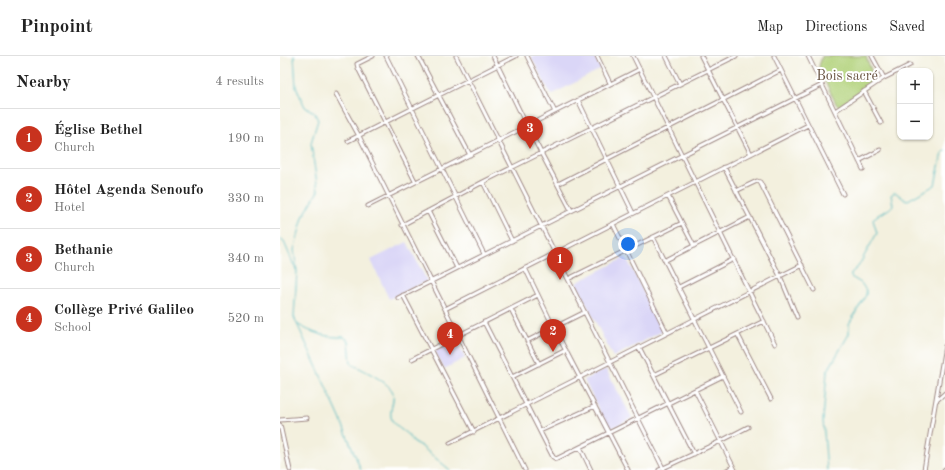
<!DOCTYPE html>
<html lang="en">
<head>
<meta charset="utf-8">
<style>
  :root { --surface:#fff; --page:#f6f6f6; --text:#222; --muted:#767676; --line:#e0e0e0; --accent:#c8321e }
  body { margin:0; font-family:"Old Standard TT",serif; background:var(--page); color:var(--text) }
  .controls { position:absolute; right:12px; top:12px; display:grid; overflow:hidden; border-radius:8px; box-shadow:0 1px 3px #0004 }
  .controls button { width:36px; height:36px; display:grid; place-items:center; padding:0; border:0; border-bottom:1px solid var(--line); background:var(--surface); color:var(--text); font:20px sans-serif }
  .you { position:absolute; left:348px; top:188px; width:14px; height:14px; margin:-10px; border:3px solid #fff; border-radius:50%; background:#1a73e8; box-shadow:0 0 0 6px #1a73e833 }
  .badge { display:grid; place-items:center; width:26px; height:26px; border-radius:50%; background:var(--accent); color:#fff; font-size:13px; font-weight:700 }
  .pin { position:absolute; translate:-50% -33px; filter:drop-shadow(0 1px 2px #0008) }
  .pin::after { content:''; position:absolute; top:21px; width:14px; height:12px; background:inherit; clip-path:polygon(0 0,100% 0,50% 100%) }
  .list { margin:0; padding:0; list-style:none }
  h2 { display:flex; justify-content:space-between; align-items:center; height:52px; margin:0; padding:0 16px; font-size:17px }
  h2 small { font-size:13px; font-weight:400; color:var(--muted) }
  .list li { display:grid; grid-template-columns:26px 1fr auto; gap:12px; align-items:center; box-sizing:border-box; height:60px; padding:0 16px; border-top:1px solid var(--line) }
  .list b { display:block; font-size:15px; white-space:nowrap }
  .list p { margin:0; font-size:13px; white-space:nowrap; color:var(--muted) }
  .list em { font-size:13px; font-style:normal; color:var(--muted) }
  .map { position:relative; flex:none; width:665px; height:414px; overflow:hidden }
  header { display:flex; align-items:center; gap:24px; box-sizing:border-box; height:56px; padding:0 20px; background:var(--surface); border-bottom:1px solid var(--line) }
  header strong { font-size:19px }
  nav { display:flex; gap:22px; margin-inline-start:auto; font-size:14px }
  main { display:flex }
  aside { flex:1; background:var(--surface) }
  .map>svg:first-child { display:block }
</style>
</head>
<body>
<header>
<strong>Pinpoint</strong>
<nav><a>Map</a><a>Directions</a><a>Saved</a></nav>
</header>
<main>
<aside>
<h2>Nearby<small>4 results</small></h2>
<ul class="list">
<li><span class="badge">1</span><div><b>Église Bethel</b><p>Church</p></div><em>190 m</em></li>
<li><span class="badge">2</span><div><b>Hôtel Agenda Senoufo</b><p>Hotel</p></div><em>330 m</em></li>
<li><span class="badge">3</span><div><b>Bethanie</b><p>Church</p></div><em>340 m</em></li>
<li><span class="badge">4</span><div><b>Collège Privé Galileo</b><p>School</p></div><em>520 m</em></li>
</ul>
</aside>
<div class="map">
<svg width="665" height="414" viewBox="0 0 665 414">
  <rect width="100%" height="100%" fill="#fff"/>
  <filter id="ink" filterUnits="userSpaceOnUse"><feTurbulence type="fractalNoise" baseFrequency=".025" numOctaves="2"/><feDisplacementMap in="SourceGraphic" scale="8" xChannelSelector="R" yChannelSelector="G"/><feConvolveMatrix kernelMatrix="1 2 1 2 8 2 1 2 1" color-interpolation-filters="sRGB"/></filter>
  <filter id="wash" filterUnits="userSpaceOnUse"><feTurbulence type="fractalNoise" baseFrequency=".012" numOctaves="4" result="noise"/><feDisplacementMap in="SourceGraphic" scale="16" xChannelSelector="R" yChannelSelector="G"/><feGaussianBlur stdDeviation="0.9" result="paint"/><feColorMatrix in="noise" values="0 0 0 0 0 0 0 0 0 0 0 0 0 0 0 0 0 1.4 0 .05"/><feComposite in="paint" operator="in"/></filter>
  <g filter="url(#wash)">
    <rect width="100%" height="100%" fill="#f3f0de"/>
    <path fill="#dad6f7" d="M251,0H314L321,13L271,39Z
      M127,186L147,225L109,243L91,204Z
      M346,201L383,275L333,301L296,227Z
      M176,284L185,302L164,313L155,295Z
      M326,313L352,362L329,374L304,324Z"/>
    <path fill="#b1d179" stroke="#7e7852" d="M542,0H586C588,7 594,17 591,24C588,33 567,45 559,51L556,48L541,17L539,10Z"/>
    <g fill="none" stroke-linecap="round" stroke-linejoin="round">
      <path stroke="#44b4bc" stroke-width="1" d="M14,0L16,31L25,51L34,56L38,64L31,87L38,135L23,161L14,194L17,215L14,261L60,362L81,414
        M0,183L4,186L16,214
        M17,268C31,277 48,282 64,281L69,285L71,308C80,312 111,327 113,337C115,345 108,356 112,364C117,374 128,375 133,386L141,390L170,414
        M547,414L543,364L547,316L569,278V268L586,239V234L581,227L571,221V217L578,211L597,177L593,164C598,156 607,157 613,149L611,139L615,136L624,143L628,144L655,129L662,97L665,95"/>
    </g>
  </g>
  <g filter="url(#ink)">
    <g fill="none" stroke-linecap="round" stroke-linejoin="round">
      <g stroke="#9e8884" stroke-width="5">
        <path id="street" d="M93,0L77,8L78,12L135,125
          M106,0L204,198
          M138,0L190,99
          M176,0L384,414
          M213,0L247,70L291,154
          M247,0L275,56
          M317,0L330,27
          M353,0L495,288
          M386,0L400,28
          M421,0L471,98
          M494,0L563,138
          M528,0L583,113
          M592,0L604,22
          M584,35L601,67
          M56,38L79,80L245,414
          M298,44L353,157
          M555,55L604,22L630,9
          M68,85L236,0
          M579,105L600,94
          M444,111L500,220L517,261
          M203,126L232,185
          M278,128L501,14
          M456,135L477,125L480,126L534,234
          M388,140L414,190
          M88,150L360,13
          M148,155L177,212
          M333,168L387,277
          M122,169L203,126L456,0
          M373,181L461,356
          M386,204L470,161
          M245,212L274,272L348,414
          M288,223L402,167
          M399,231L454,203
          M123,239L194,376
          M118,242L542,29
          M165,253L528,69
          M231,253L259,308
          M204,266L273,401L276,403L443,320
          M458,279L491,343
          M247,285L305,256
          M359,291L414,398
          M132,303L258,239
          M374,319L484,265
          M232,321L286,294
          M415,334L455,414
          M656,345L665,337
          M0,364L27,362
          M0,369L10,414
          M260,375L315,350
          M170,387L522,209
          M300,391L311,414
          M379,414L441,385L468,371
          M447,414L453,411
          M644,414L665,290
          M664,414L665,413"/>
      </g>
      <use href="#street" stroke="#fff" stroke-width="3"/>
    </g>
  </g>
  <g text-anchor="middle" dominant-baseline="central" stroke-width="4" stroke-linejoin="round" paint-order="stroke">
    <g font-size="14" fill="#695442" stroke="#fff">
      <text x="567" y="20">Bois sacré</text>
    </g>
  </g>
</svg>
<div class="controls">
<button>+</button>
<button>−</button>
</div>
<div class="you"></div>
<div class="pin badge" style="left:280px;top:224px">1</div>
<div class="pin badge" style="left:273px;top:296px">2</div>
<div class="pin badge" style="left:250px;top:93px">3</div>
<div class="pin badge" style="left:170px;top:299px">4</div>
</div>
</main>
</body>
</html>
